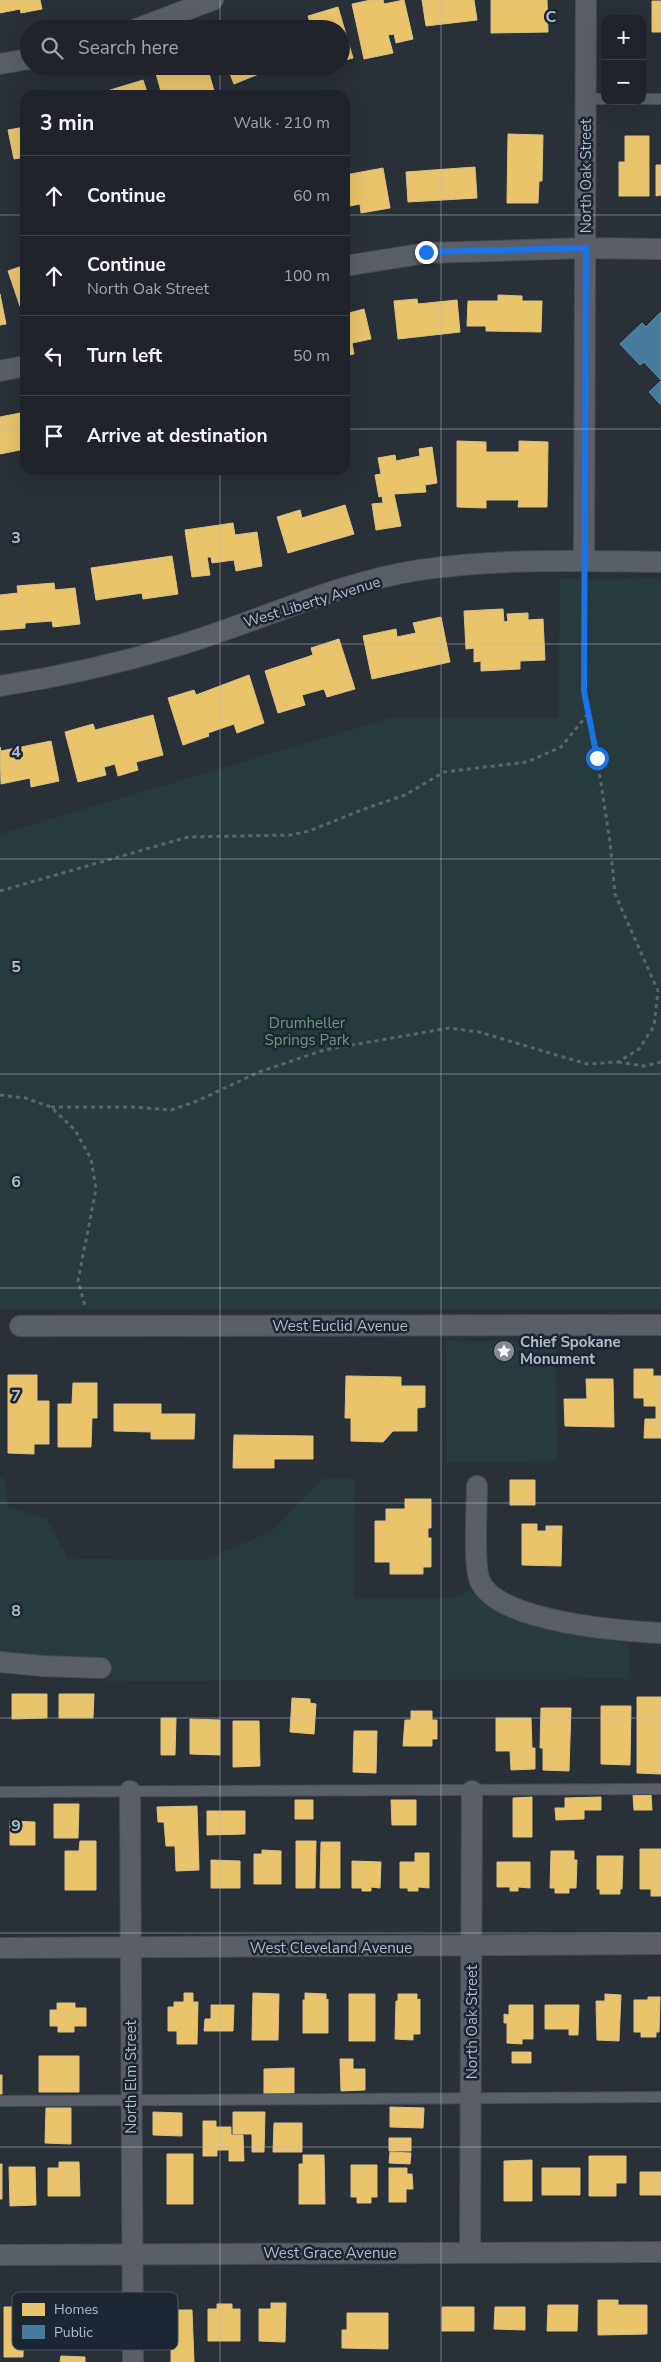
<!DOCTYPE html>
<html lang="en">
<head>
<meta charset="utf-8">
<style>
  :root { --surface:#20242a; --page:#2d3036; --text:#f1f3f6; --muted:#a2a4a8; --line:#3d4147 }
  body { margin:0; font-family:"Nunito Sans",sans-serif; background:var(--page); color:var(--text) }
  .controls { position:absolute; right:15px; top:15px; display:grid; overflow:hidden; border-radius:10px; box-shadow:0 5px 20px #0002 }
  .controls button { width:45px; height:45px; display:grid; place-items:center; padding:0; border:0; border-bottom:1px solid var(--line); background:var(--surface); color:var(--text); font:25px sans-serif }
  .stop { position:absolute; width:15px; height:15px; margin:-11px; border:4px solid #1a73e8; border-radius:50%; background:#fff }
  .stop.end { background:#1a73e8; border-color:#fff; box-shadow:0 1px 5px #0008 }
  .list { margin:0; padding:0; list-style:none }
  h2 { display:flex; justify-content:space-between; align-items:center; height:65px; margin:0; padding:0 20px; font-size:21px }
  h2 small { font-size:16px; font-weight:400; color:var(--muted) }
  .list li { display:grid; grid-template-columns:32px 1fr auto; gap:15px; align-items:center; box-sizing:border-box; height:80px; padding:0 20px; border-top:1px solid var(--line) }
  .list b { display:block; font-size:19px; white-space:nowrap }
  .list p { margin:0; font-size:16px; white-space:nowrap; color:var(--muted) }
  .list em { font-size:16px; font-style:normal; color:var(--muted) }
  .icon { flex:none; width:28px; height:28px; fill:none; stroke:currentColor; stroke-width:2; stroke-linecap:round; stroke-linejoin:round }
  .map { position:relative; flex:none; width:661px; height:2362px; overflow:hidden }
  .search { position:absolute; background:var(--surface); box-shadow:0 5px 20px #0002; left:20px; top:20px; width:330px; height:55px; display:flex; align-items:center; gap:12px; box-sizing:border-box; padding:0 18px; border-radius:28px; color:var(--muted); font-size:19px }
  .panel { position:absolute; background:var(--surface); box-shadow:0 5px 20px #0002; left:20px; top:90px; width:330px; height:385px; border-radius:15px }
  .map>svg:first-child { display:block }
</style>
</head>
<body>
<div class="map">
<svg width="661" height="2362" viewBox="0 0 661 2362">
  <rect width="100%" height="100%" fill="#2a3038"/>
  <path fill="#273a3e" d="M661,578V1309H0V834L390,718H558L560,579Z
    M446,1341L556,1342L557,1462L447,1463Z
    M0,1478H5L7,1506L47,1519L68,1559L205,1560L272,1531L322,1479H355L354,1599L451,1598L470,1591L485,1605L531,1622L629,1644V1679L105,1681L103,1659H37L0,1653Z"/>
  <path fill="#e9c46a" stroke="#d9c286" d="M0,0H40L42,9L21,13L20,9L0,13Z
    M371,0H383L384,4L404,0L413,39L396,43L394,34L388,35L393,53L364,59L352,4Z
    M422,0H474L477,20L426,26Z
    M491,0H547L548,32L491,33Z
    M652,1H661V32H652Z
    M338,7L353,58L341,61V29H312L308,16Z
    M168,66H177V69L188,66H207L214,91L200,95H162L155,70Z
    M227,66H270L265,68L266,71L234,84Z
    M299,66H325L301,73Z
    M143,80L148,95H94Z
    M25,127V157L14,159L8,130Z
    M508,134L543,135L542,181H539L538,203H507Z
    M625,136H649V196H619V162H625Z
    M656,165H661V195L656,196Z
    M475,167L477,198L408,202L406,172Z
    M383,168L390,208L361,213L360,204L345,207V175Z
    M25,265V308L21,309L8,271Z
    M0,294L6,324L0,325Z
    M498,295L522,296V301H542L541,332L486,331V326H467L468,301H498Z
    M417,299L418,304L457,300L460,332L398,339L394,301Z
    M364,309L371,339L352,343L354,354L345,356V314Z
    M25,412V449L0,454V417Z
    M457,441L486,442V452H519V441L548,442L547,507H518L519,500H486V508L457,507Z
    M432,447L437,483L425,485L426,492L394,494L401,526L376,530L372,504L383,503L382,496L379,497L375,475L381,474L378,458L395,455L396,461L420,456L419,449Z
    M345,505L354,534L288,553L277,517L300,510L302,518Z
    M233,523L235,535L257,532L262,566L236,571L234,560L212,563L211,557H207L210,575L192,577L185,530Z
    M172,556L178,594L143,599L142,593L96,600L91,568Z
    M54,583L55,590L75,588L80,624L53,627L52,621L25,623V628L0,630V595L18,593L17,586Z
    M503,609L504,622L508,621L507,614L528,613V620L543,619L545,660L520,661V669L481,671V661L474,662V648L466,649L464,611Z
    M441,617L450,662L372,679L363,636L396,629L397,637L416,633L413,623Z
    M339,639L355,689L327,697L324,689L302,695L305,705L278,713L265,671L313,655L311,648Z
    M249,675L264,723L237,733L234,724L208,733L209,736L183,745L168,698L194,690L196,695Z
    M153,715L163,755L136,762L138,770L118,776L115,764L104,767L106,775L78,782L65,732L93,724L95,730Z
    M51,741L59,781L31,787L30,778L1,784L0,747L1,751Z
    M634,1369H653V1376H661V1438H644L645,1419H656V1406H644V1398H634Z
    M8,1375H37V1401H49V1444H34V1454L8,1453Z
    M346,1376L401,1377V1386H425V1407L417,1408V1431H393L383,1442L351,1441V1418H345Z
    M586,1379H613L614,1427L565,1426L564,1399H587Z
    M73,1383H97V1418H92L91,1447H58V1404H72Z
    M114,1404H161V1414H195L194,1439H151V1432L114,1431Z
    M234,1435L313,1436V1459H274V1468H233Z
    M510,1480H535V1505H510Z
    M405,1499H431V1528H428V1538H431V1567H423V1574H390V1562H375V1521H386V1509H405Z
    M522,1524H537V1531H546V1526H562L561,1566L522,1565Z
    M12,1694H47V1718L12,1719Z
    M59,1694H94L93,1718H59Z
    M637,1697H661V1774L637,1773Z
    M292,1698L310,1699V1703L316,1704L314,1734L290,1732Z
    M601,1706H631L630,1765L601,1764Z
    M541,1708H571L569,1771L543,1770V1748H540Z
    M411,1711H432V1720H437V1739H432V1746H403L405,1720H411Z
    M161,1718H176L175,1755H161Z
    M496,1718H531L532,1748H535V1769L511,1770L510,1751H496Z
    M190,1719L220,1720V1755L190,1754Z
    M233,1721H259L260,1766L233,1767Z
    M354,1731H377L376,1773L353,1772Z
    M633,1795H651L652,1810H634Z
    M532,1797V1837H513V1798Z
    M601,1797V1810H584V1819L556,1820L555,1808H565V1798Z
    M295,1800H313V1819H295Z
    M391,1800H416V1825H392Z
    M54,1804H79L78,1838H54Z
    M197,1806L199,1870L176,1871L175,1846H166L164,1822H158L157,1807Z
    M207,1811H245V1834L207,1835Z
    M10,1821L35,1822V1845H10Z
    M80,1841H96V1890H65V1851H79Z
    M296,1841H316L315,1888H296Z
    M321,1842H340V1888H320Z
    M640,1849H661V1896H651V1889H640Z
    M262,1850L281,1851V1884H254V1854H262Z
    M551,1851H574V1860H577L576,1888H569V1893H555V1888H550Z
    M415,1853H429V1888L418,1887V1891H408V1888H400V1862H415Z
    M597,1856H623L622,1889H620V1894H600V1889H597Z
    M211,1860L240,1861V1888H211Z
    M352,1861L381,1862L380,1888L371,1887V1891H362V1888H352Z
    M497,1862H530V1888L518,1887V1891H510V1887H497Z
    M184,1993H193V2002H198L197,2044H177V2031H168V2007H174V2002H184Z
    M253,1993L279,1994L278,2040H252Z
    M305,1993L326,1994V2000L328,1999V2033H303V2000H305Z
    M349,1994H375V2041H349Z
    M398,1994H417V2000L420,1999V2034H413V2040L395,2039L396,2001H398Z
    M605,1994L621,1995L619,2041L597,2040L596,2001H605Z
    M648,1997H660L659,2032H656V2037H641V2032H634V2000H648Z
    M57,2003H75V2008H86V2026H74V2032H58V2026H50V2010H57Z
    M211,2005H234L233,2031H204L205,2019H211Z
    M509,2005H533V2039H522V2044L507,2043V2023H504V2014L509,2015Z
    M545,2005H579L578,2035H569V2029H545Z
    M512,2052H531V2063H512Z
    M39,2056H79V2092H39Z
    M340,2059H353V2069H365V2090L341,2091Z
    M294,2068V2093L264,2094V2069Z
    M0,2075H2V2094H0Z
    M390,2107L424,2108L423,2128L390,2127Z
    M46,2108H71V2144L45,2143Z
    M153,2112L182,2113V2136L153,2135Z
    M233,2112H265L264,2152H252V2134H233Z
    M203,2121H216V2127H231V2135H243L244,2161H229V2150H217V2156H203Z
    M274,2123H302V2152H273Z
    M389,2138H411V2151H389Z
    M390,2152L411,2153L410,2164L389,2163Z
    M167,2154H193V2204H167Z
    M303,2155H324L325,2204H299V2164H303Z
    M589,2156H626V2183H616V2196H589Z
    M532,2160V2201H504V2161Z
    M59,2162H79L80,2196H48V2168H59Z
    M0,2164H2V2199H0Z
    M351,2165H377V2197H371V2203H357V2197H351Z
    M9,2167H35L36,2205L10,2206Z
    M389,2168H407V2174H412L413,2189H406V2202H389Z
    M542,2168H580V2195H542Z
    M640,2172H661V2195H640Z
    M598,2300H618V2305H647V2334L598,2335Z
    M271,2303H286L285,2342L259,2341V2309H271Z
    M217,2304H232V2309H240V2341H208V2309H217Z
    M548,2305H578L577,2331H547Z
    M4,2307H24L23,2357H4Z
    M442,2307H474V2331H442Z
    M495,2307H525V2330L494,2329Z
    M156,2310H172V2312H176V2310H192L194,2362H171V2340L156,2341Z
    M347,2313H388V2349L342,2348V2330H347Z
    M61,2356L85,2357V2362H60Z"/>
  <path fill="#457b9d" stroke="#668eaa" d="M661,312V380L644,362L640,365L620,344L642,323L646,327Z
    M661,381V405L649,392Z"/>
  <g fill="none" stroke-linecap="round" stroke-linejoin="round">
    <g stroke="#484c53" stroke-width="12">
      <path id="lane" d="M586,99H605
        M642,99H661
        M0,1792L661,1789
        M0,2101L661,2097"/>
    </g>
    <g stroke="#484c53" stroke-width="22">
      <path id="street" d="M136,29L213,0
        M0,64L29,59
        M345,266L426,253L587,248L661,249
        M0,371L25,366
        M584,561L586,0
        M0,686C59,677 120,663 177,646C258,622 335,583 419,570C499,558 581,561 661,562
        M20,1326L661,1325
        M477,1486C477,1506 473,1566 480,1581C497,1622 621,1631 661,1633
        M0,1662L42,1666L101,1668
        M130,1791L133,2362
        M0,1948L661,1944
        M470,2252L472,1791
        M0,2255L661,2252"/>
    </g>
    <path stroke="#5d636a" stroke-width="3" stroke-dasharray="4 4" stroke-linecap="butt" d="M0,891L188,837L291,835L309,831L367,808L405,795L444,772L527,762L561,747L588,714
      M618,1062L644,1066L661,1062
      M0,1095L25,1098L51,1107L75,1130L91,1159L96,1189L78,1281L85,1306
      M51,1107H133L171,1110L197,1101L259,1072L324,1050L449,1028L479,1032L587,1064L618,1062L639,1049L654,1026L658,991L615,894L610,842L597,758L584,691V579"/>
    <use href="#lane" stroke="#5a5e66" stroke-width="10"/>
    <use href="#street" stroke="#5a5e66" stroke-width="20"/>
  </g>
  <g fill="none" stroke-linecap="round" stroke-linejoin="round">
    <path stroke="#1a73e8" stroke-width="6" d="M426,252L586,248L584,691L597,758"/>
  </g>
  <path fill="none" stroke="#b4bcc9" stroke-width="1" stroke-opacity="0.55" d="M220,0V29M441,0V2362M220,66V95M0,215H25M345,215H661M0,429H25M345,429H661M220,470V2362M0,644H661M0,859H661M0,1074H661M0,1288H661M0,1503H661M0,1718H661M0,1933H661M0,2147H661"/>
  <defs>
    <g id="sight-disc" transform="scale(1.125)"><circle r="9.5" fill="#848b96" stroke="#1d2633"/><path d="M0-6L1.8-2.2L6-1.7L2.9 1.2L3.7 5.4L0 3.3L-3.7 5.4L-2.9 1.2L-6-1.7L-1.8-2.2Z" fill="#fff"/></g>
  </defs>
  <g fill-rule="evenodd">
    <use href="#sight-disc" x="504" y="1351"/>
  </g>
  <g text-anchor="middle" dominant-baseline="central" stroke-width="5" stroke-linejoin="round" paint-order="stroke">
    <g font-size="15" fill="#b4bcc9" stroke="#1d2633">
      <text transform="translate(586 176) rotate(-90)">North Oak Street</text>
      <text transform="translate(312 602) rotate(-17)">West Liberty Avenue</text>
      <text x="340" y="1326">West Euclid Avenue</text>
      <text x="331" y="1948">West Cleveland Avenue</text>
      <text transform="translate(472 2022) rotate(-90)">North Oak Street</text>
      <text transform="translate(131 2077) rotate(-90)">North Elm Street</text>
      <text x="330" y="2253">West Grace Avenue</text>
    </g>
    <g font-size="15" fill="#6b9a76" stroke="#1d2633">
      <text x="307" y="1023">Drumheller<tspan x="307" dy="17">Springs Park</tspan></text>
    </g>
    <g font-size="15" font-weight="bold" fill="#b4bcc9" stroke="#1d2633" text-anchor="start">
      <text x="520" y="1342">Chief Spokane<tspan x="520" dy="17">Monument</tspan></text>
    </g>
  </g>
  <rect x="12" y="2292" width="166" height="58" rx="8" fill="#1d2633" stroke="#4a5360" stroke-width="1"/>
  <rect x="22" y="2303" width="23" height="13" fill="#e9c46a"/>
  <rect x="22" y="2325" width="23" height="14" fill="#457b9d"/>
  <g font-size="14" fill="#b4bcc9">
    <text x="54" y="2314">Homes</text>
    <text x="54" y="2337">Public</text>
  </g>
  <g font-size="16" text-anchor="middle" font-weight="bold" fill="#b4bcc9" stroke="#1d2633" stroke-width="5" stroke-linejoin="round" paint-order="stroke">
    <text x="551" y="22">C</text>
    <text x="16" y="543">3</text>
    <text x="16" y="757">4</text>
    <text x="16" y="972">5</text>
    <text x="16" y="1187">6</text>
    <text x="16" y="1401">7</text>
    <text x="16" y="1616">8</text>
    <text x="16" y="1831">9</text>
  </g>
</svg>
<div class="controls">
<button>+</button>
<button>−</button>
</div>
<div class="stop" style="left:597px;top:758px"></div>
<div class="stop end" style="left:426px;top:252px"></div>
<div class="search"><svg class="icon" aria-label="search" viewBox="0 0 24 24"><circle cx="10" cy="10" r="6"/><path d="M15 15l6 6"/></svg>Search here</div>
<section class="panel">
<h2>3 min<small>Walk · 210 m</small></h2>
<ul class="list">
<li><svg class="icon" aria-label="ahead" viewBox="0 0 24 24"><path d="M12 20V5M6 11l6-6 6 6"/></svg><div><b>Continue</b></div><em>60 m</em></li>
<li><svg class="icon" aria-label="ahead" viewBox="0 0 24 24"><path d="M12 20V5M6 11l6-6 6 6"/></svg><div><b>Continue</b><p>North Oak Street</p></div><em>100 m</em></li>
<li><svg class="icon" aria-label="left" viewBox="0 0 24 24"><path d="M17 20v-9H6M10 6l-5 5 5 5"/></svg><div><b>Turn left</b></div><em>50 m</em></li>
<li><svg class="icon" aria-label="arrive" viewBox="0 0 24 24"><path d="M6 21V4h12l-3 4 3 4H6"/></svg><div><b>Arrive at destination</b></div></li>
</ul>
</section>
</div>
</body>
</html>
